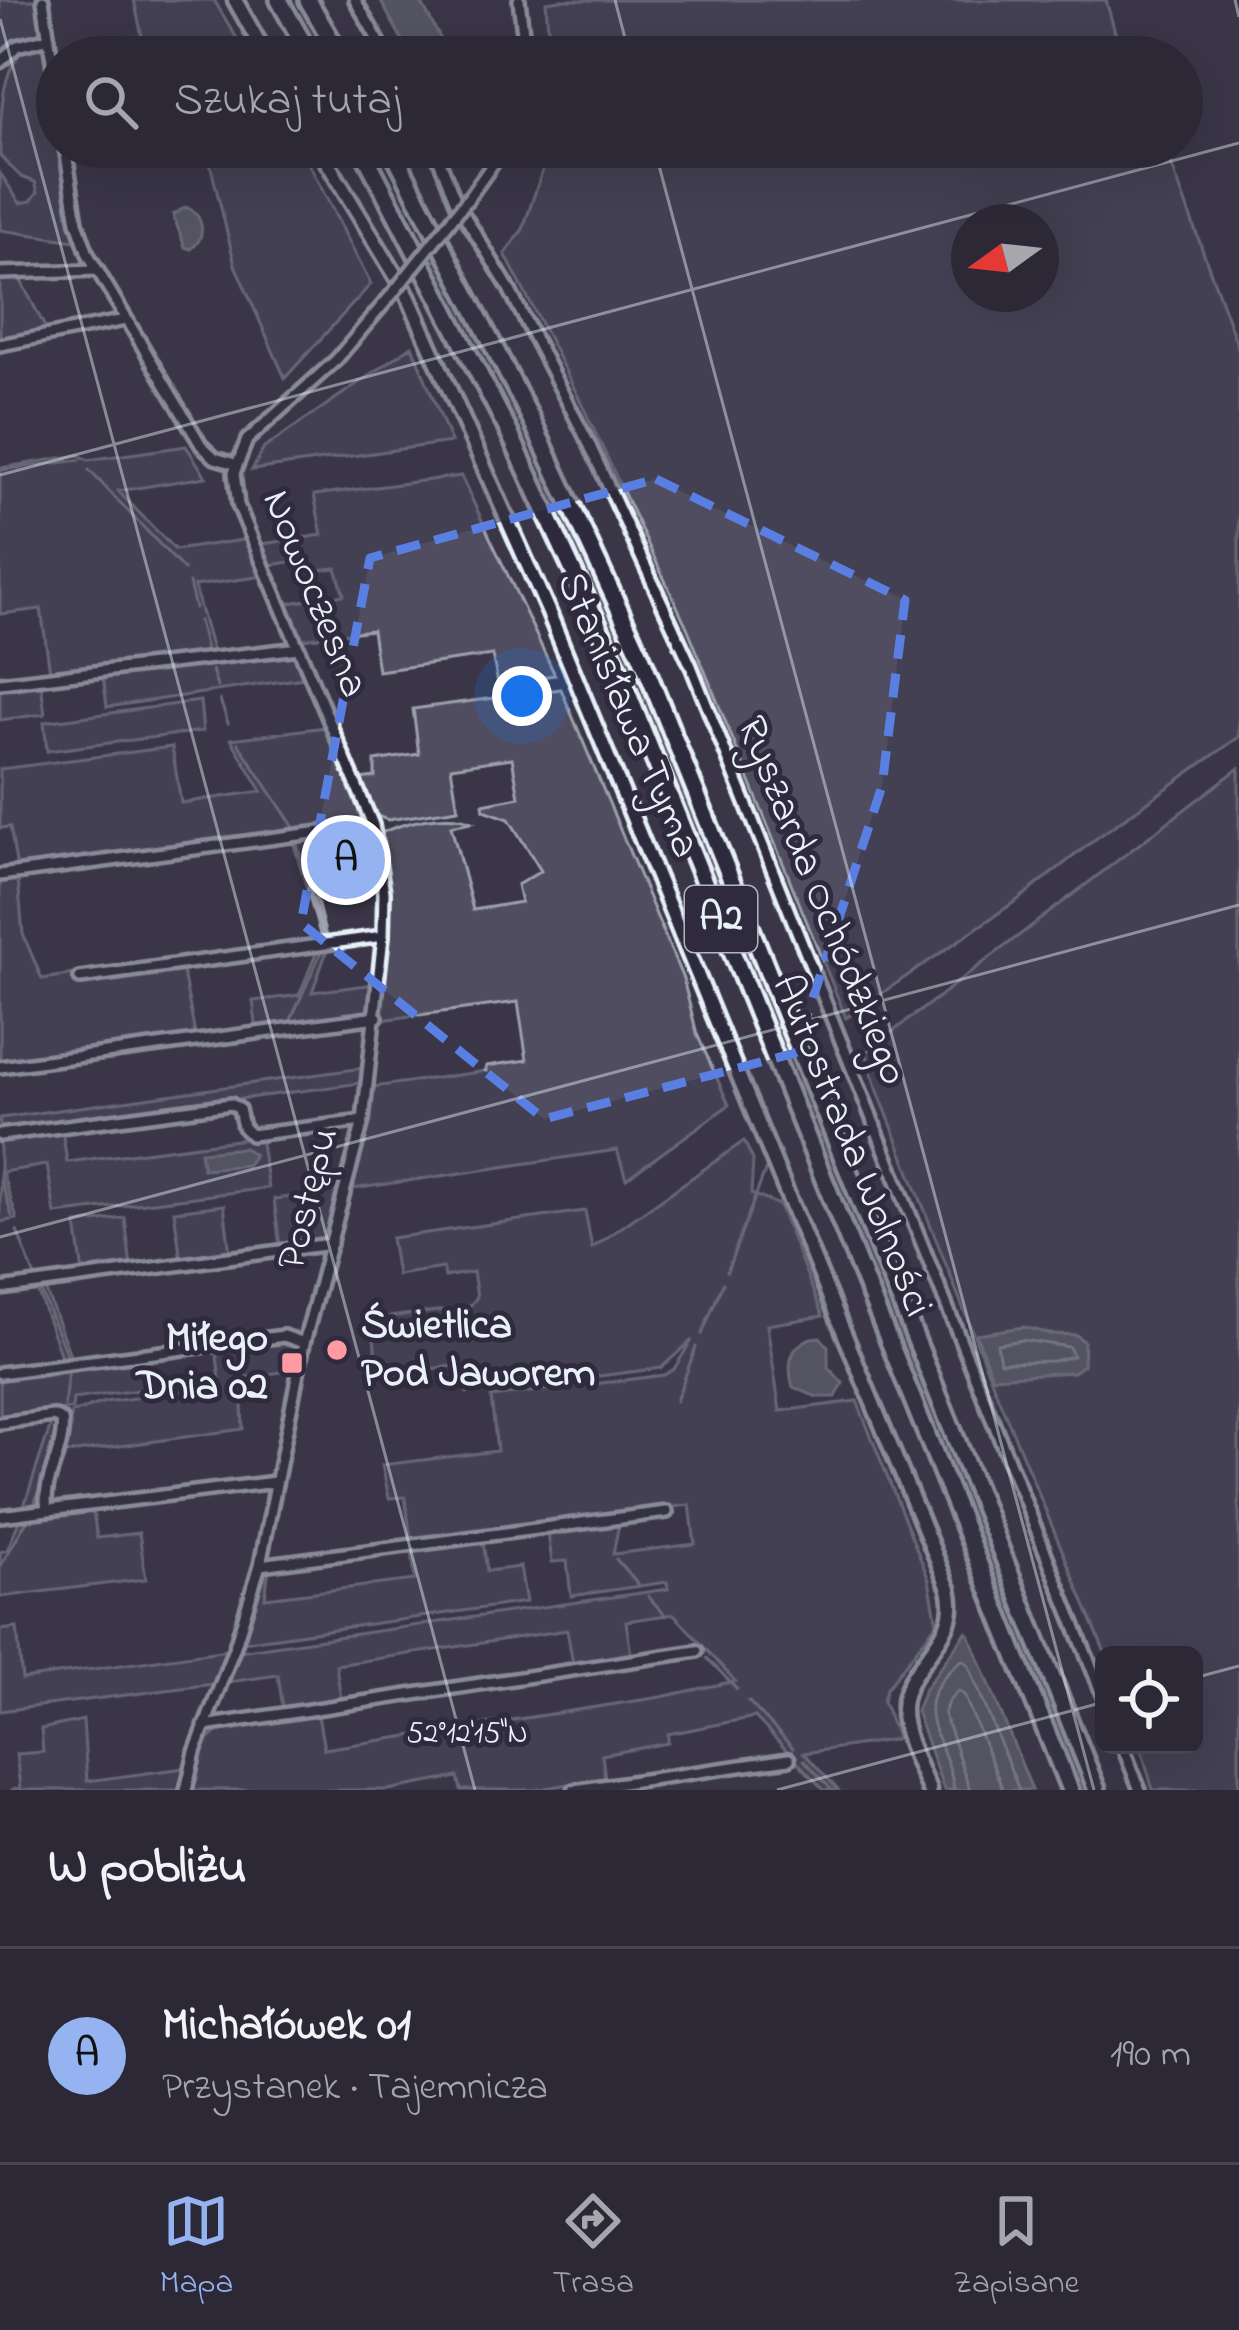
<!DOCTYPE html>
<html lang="pl">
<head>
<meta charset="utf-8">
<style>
  :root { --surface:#2c2836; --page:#34303e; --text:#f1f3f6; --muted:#a6a6ad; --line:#484451; --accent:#95b2f1 }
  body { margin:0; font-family:"Indie Flower",sans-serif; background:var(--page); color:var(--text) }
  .controls { position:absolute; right:36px; bottom:36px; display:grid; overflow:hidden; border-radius:18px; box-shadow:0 12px 48px #0002 }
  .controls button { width:108px; height:108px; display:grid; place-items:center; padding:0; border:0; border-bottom:3px solid var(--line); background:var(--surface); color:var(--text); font:60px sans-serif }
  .compass { position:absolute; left:951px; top:204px; width:108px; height:108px; border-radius:50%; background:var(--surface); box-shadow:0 12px 48px #0002; rotate:255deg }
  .you { position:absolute; left:522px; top:696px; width:42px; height:42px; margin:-30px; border:9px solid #fff; border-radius:50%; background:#1a73e8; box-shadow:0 0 0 18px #1a73e833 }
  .badge { display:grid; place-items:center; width:78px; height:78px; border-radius:50%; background:var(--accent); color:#111; font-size:39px; font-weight:700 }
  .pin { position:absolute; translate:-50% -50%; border:6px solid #fff; box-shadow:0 3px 12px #0006 }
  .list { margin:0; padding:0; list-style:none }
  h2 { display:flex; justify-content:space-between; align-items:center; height:156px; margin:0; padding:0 48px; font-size:51px }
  h2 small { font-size:39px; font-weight:400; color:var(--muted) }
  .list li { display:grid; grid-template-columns:78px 1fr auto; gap:36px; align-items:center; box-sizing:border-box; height:216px; padding:0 48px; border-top:3px solid var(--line) }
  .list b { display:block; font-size:45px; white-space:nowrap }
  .list p { margin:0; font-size:39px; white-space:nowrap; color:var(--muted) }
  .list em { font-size:39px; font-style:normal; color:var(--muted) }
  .icon { flex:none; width:66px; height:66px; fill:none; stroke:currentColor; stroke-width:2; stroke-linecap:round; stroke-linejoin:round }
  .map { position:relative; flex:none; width:1239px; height:1790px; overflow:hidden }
  .search { position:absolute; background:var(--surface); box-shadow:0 12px 48px #0002; left:36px; right:36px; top:36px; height:132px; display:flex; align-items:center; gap:30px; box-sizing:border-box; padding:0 42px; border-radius:66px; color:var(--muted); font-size:45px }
  .sheet { height:372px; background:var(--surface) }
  nav { display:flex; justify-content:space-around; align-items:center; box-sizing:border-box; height:168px; border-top:3px solid var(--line); background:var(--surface); font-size:33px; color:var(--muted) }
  nav a { display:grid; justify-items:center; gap:6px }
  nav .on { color:var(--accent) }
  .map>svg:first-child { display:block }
</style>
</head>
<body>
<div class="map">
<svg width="1239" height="1790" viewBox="0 0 1239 1790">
  <rect width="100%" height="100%" fill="#3a3648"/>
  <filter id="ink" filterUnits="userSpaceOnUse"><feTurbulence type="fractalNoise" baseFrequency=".00833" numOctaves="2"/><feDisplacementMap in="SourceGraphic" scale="24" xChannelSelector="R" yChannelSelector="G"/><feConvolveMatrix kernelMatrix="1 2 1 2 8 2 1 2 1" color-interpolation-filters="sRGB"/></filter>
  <g filter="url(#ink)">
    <path fill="#504e5f" stroke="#9ca0ac" stroke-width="3" fill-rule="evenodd" d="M0,0H39L43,33L16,40L0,53Z
      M134,0H214L248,57H106L99,42L142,36Z
      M560,0H1106L1122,57H550L546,2Z
      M36,45L46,48L57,147H61L75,241L0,230V173L20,203L31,201L38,192L35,182L21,177L0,156C0,119 0,52 36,45Z
      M206,147H300L371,284L285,378L235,265Z
      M550,147H1165L1239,350V737L1098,837L1019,899L846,1018L687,627L576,392L505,254L523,229ZM1041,222V294H969V222Z
      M441,252L501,371L488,377L431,264Z
      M0,277H19L47,331L0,340Z
      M412,346L451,442L252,470L264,448Z
      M186,446L206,477L118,491L175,550L250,539L264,576L194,586L214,657L191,653L50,672L41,609L0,614V468L79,455L88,460Z
      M461,476L555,675L498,683L492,655L378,671L372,630L302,639L288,603L344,595L336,568L310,571L308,559L271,565L262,544L322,535L314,495Z
      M553,476L650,693L996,1551L1086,1790H1080L981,1554L661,755L539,482Z
      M295,654L304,678L107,707L103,676Z
      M41,684L45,714L0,720V690Z
      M561,689L683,979L697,1034L729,1105L626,1179L617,1150L353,1189L373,1087L486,1071V1066L527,1060L518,1002L381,1020L389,942L381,833C405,822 448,811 472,822L451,826L473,910L521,902L517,885L541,871L509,819L484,810L483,804L519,797L512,758L451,767L458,809L388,820L377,816L360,779L375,777V761L419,754L413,709Z
      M200,701L203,731L47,751L44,722Z
      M326,727L363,811L362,820L17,868L10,827L0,828V769L172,747L181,803L262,791L231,739Z
      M1239,768V1790H1153L1140,1745H1194V1655H1106L998,1397L874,1081L866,1052Z
      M365,830L372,840L370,851L331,848L330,836Z
      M315,839L319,853C338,856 345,866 361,857L372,862L309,871L327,940L322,941L293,841Z
      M18,879L23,934L42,979L74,974L75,982L182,967L196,1039L0,1064V881Z
      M328,948L312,992L375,984L373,1015L257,1031L253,1001L299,995L318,949Z
      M363,1068L361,1083L0,1131V1118Z
      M62,1129L67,1162L260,1137L268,1188L55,1214L47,1165L2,1172L17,1219L0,1222V1137Z
      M744,1141L753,1160L751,1194L779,1205L823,1316L767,1325L780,1411L857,1401L929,1580L937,1623L886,1689L883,1701L898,1739L804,1753L838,1790H824L755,1717L668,1734V1743L602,1755L605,1778L534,1790H461L458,1777L388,1790H190L202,1745L221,1729L318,1715L324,1749L661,1697L735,1681L674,1614L626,1621L631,1655L573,1664L567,1630L336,1665L341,1699L283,1708L278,1675L229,1682L239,1651L668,1589L667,1582L571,1596L567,1561L552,1562L548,1533L619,1524L613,1554L695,1544L690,1505L411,1539L405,1497L389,1498L382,1465L497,1451L491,1397L664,1375L674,1369L692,1340L661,1368L467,1393L463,1365L378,1375L372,1319L469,1307L477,1297L473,1272L445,1277L443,1268L397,1275L391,1238L585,1211L592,1248Z
      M338,1190L325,1241L280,1247L274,1199Z
      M224,1205L230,1253L181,1260L174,1211Z
      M125,1218L131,1267L83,1273L76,1224Z
      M44,1286L72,1360L63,1362L36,1287Z
      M290,1340L295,1346L288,1371L241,1378L243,1429L62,1454L72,1413L105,1402L186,1391V1384L220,1380L216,1349Z
      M142,1359L146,1389L73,1399L72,1409L0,1418V1378Z
      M52,1421L60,1429L39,1506L23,1509Z
      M93,1511L97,1538L139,1533L146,1579L0,1597V1552L7,1550L19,1521Z
      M483,1541L487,1571L520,1567L526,1602L242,1642L263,1569L269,1568L265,1598L415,1580L412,1550Z
      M17,1628L22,1679L227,1650L213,1684L0,1711V1630Z
      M83,1720L87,1781L184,1768L179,1790H10L20,1788L16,1754L43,1752L41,1729Z"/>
    <path fill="#737482" stroke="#a2a6b1" stroke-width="3" d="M380,0H420L450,57H412Z
      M186,207C204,215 207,237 191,249L185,247L173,215Z
      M244,1148L254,1155L247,1165L203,1169L200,1152Z
      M1024,1327L1050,1334L1076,1335L1084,1342L1083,1365L1073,1372L992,1377L976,1334Z
      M811,1338L820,1337L828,1346V1367L843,1383L836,1397H817L793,1387C787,1365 789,1347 811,1338Z
      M966,1632L969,1634L1032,1790H944L916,1711L924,1690Z"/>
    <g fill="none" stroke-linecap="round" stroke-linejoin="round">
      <path stroke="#b9bfc9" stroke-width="3" d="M1023,1340L1069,1347L1073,1356L1053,1361L1000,1362L997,1344Z
        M954,1790C948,1736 900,1709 962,1660L968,1664L1019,1790
        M970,1790L944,1714L948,1702L958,1691L964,1695L1003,1790"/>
      <path stroke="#a2a6b1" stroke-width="3" d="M0,470L80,460
        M89,470L184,570
        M189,583L195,608
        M199,621L207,654
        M212,670L217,687
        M220,700L228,723
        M238,743L293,826
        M297,845L324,938
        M289,1024L322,950
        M0,1177L12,1216
        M17,1231L35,1277
        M727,1271L767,1166
        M40,1289L67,1356
        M702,1334L723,1283
        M676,1401L696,1347
        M64,1407L68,1372
        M35,1503L57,1426
        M616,1559L639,1586
        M0,1567L26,1522
        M648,1596L666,1616
        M707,1658L737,1689
        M748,1701L793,1748
        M804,1760L832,1790"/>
      <g stroke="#e8f1f8" stroke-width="18">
        <path id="street" d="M43,0L57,94
          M355,0L388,57
          M519,0L526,57
          M0,62L17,46L49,38
          M65,147L77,222L88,254L201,445L215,458L235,464
          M434,147L456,202L507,285L590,446L691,666L1104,1699
          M467,200L505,147
          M0,273L98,270
          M0,345L125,320
          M0,683L299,648
          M0,875L373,825
          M80,978L383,936
          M0,1067L377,1017
          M0,1135L231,1104L239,1109L243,1127L251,1135L363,1121
          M0,1289L331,1244
          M0,1373L284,1336L304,1343
          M0,1423L53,1416L62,1420C66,1451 41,1479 47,1510
          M0,1516L275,1482
          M260,1565L667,1512
          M204,1726L697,1651
          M1122,1745L1140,1790
          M186,1790L195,1752L235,1646L260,1565L304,1343L363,1121L383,936L384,892L373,825L238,505L234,473L247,440L336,360L393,293
          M574,1790L789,1759"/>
      </g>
      <g stroke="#e8f1f8" stroke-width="21">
        <path id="secondary" d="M235,0L267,57
          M318,147L408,296L549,613L949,1589C963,1640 904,1662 903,1709C903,1736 919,1765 929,1790"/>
      </g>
      <g stroke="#e8f1f8" stroke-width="24">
        <path id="highway" d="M279,0L311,57
          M308,0L341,57
          M361,147L509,432L617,666L1070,1790
          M391,147L532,421L641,656L1097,1790"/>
      </g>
      <use href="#street" stroke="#2f2a3d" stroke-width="9"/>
      <use href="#secondary" stroke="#2f2a3d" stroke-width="12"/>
      <use href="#highway" stroke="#2f2a3d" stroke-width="15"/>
      <g stroke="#e8f1f8" stroke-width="18" stroke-linecap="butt">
        <path id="street-bridge" d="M393,293L467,200"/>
      </g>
      <use href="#street-bridge" stroke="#2f2a3d" stroke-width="9"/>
    </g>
  </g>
  <path d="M0 0H1239V1790H0ZM656,479L905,600L882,786L795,1053L544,1119L301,923L370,558Z" fill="#3a3648" fill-opacity=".55" fill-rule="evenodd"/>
  <path fill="none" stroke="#5a7fe2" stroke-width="9" stroke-dasharray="24 15" stroke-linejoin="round" d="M656,479L905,600L882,786L795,1053L544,1119L301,923L370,558Z"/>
  <path fill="none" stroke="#e8f1f8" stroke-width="3" stroke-opacity="0.45" d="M615,0L630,57M1235,0L1239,17M0,19L475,1790M654,147L1094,1790M0,475L1239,143M0,1237L1239,905M1194,1678L1239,1666M777,1790L1104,1702"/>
  <g fill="#ff9aa2" stroke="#2f2a3d" stroke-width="4.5">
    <circle cx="337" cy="1350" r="12"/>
    <rect x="280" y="1351" width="24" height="24" rx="6"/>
  </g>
  <g text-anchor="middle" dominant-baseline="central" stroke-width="10" stroke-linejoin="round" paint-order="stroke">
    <rect fill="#2f2a3d" stroke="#b0b5c0" stroke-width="3" x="685" y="886" width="72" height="66" rx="9"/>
    <g font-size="39" font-weight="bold" fill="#e8f1f8">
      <text x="721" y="919">A2</text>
    </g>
    <g font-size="42" fill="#e8f1f8" stroke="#2f2a3d">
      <text transform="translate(314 594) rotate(68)">Nowoczesna</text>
      <text transform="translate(627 715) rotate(67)">Stanisława Tyma</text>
      <text transform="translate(821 901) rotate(68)">Ryszarda Ochódzkiego</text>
      <text transform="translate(851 1146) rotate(68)">Autostrada Wolności</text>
      <text transform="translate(309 1199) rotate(-76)">Postępu</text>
    </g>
    <g font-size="42" font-weight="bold" fill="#e8f1f8" stroke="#2f2a3d" text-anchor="start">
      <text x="361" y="1326">Świetlica<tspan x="361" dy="48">Pod Jaworem</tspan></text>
      <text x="268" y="1339" text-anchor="end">Miłego<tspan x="268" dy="48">Dnia 02</tspan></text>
    </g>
  </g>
  <g font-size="30" text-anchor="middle" fill="#e8f1f8" stroke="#2f2a3d" stroke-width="10" stroke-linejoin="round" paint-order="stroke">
    <text x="467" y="1742">52°12'15"N</text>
  </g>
</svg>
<div class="controls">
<button><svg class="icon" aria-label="locate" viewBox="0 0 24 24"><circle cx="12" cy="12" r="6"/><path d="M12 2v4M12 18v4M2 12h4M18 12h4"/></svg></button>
</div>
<svg class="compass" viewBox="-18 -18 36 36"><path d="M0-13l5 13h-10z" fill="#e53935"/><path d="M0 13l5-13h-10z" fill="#a6a6ad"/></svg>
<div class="you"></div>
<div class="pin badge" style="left:346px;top:860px">A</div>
<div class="search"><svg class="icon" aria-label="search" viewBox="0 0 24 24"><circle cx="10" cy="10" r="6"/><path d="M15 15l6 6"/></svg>Szukaj tutaj</div>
</div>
<section class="sheet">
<h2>W pobliżu<small></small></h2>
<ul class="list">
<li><span class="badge">A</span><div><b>Michałówek 01</b><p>Przystanek · Tajemnicza</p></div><em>190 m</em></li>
</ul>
</section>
<nav>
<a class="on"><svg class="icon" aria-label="map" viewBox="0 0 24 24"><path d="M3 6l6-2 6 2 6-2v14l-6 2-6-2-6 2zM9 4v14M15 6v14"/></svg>Mapa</a>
<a><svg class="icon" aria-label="directions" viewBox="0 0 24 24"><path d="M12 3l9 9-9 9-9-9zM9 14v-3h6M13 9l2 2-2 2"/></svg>Trasa</a>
<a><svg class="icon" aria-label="saved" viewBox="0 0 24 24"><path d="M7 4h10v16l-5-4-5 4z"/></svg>Zapisane</a>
</nav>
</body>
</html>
